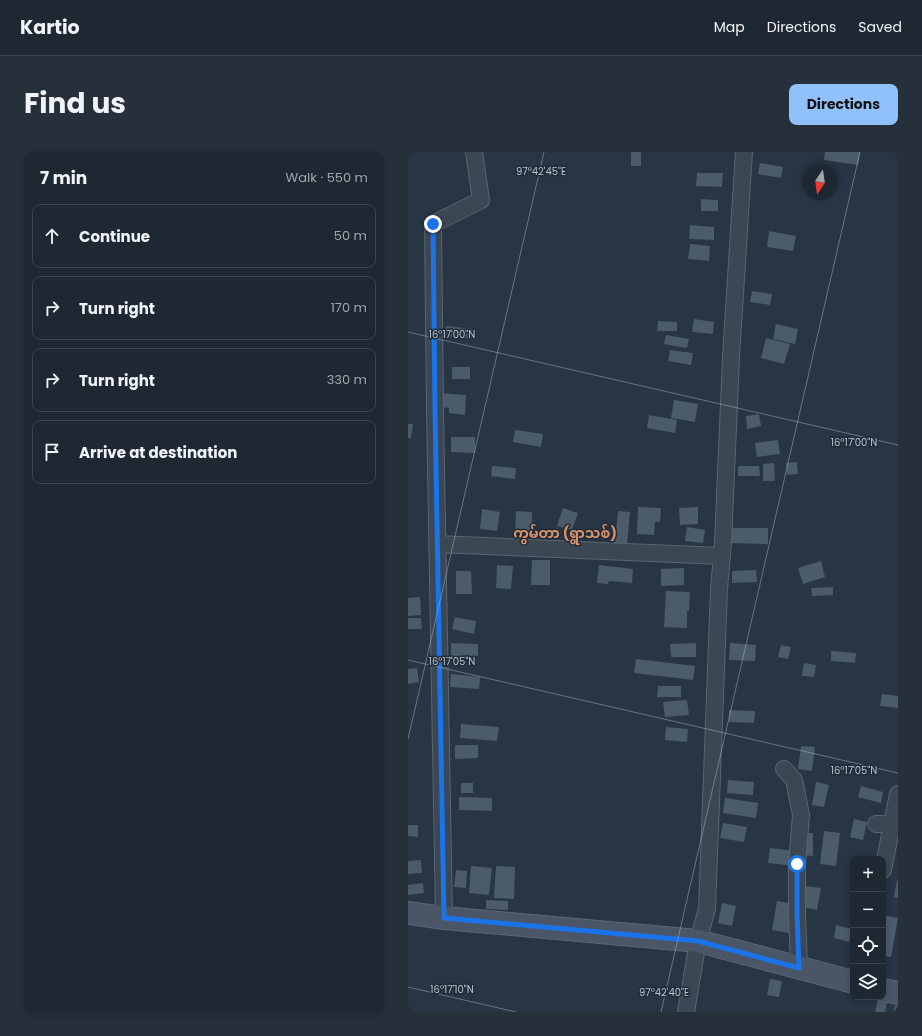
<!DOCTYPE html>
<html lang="en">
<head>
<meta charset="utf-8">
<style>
  :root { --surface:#1d2833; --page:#25303b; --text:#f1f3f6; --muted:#a0a6ac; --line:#3b444e; --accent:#91c1fa }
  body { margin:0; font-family:Poppins,"Noto Sans Myanmar",sans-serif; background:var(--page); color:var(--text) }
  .controls { position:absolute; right:12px; bottom:12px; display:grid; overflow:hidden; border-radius:8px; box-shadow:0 2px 6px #0003 }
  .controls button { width:36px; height:36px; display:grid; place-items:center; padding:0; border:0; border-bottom:1px solid var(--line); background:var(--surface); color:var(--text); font:20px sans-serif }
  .compass { position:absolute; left:394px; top:12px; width:36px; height:36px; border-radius:50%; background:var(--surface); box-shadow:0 2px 6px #0003; rotate:193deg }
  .stop { position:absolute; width:12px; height:12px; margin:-9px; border:3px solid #1a73e8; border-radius:50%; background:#fff }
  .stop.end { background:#1a73e8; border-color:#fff; box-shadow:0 1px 4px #0008 }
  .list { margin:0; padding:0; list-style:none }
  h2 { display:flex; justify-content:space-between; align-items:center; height:52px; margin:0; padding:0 16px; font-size:17px }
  h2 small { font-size:13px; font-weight:400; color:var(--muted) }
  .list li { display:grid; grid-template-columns:26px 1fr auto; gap:12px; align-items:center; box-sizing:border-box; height:64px; margin:0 8px 8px; padding:0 8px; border:1px solid var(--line); border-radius:8px }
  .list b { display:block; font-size:15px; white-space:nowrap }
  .list em { font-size:13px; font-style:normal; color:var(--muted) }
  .icon { flex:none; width:22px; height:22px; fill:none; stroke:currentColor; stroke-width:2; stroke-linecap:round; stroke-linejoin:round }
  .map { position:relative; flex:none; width:490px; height:860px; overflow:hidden; border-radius:8px }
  header { display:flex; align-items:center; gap:24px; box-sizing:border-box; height:56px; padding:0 20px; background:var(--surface); border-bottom:1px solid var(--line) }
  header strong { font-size:19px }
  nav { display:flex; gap:22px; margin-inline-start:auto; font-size:14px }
  .intro { display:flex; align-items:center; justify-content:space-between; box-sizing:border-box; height:96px; padding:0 24px }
  h1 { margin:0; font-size:28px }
  .button { padding:10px 18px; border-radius:8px; background:var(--accent); color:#111; font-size:14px; font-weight:700 }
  main { display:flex; gap:24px; padding:0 24px }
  aside { flex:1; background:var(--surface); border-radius:8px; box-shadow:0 2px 6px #0003 }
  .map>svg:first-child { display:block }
</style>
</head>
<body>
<header>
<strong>Kartio</strong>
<nav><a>Map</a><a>Directions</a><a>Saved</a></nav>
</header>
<div class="intro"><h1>Find us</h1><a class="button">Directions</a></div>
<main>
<aside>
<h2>7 min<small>Walk · 550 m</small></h2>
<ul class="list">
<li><svg class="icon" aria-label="ahead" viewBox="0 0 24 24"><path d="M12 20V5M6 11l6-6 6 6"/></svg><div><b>Continue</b></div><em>50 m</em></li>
<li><svg class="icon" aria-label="right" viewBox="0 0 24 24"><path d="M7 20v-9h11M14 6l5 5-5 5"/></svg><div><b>Turn right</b></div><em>170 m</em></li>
<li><svg class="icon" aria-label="right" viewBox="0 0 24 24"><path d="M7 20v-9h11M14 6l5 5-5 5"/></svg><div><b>Turn right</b></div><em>330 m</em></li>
<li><svg class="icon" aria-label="arrive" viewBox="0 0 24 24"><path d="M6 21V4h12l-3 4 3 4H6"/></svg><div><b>Arrive at destination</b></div></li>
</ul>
</aside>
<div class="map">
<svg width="490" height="860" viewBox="0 0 490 860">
  <rect width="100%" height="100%" fill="#273544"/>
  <path fill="#4b5b6a" d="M223,0H233V14H223Z
    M417,0H452L450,13L416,8Z
    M352,11L375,15L373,26L350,22Z
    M289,21H315L314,35L288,34Z
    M293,47L310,48V59H293Z
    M282,73L306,75V88L281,87Z
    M361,79L388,84L385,99L359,95Z
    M282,92L302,94L301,109L280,107Z
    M344,139L364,142L362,153L342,150Z
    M286,167L306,170L305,182L284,180Z
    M250,169L269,170V179H249Z
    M368,172L390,177L387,192L365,187Z
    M38,174L66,177L65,187L37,184Z
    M258,183L281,187L279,196L256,192Z
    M358,186L382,192L376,212L353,206Z
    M262,198L285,201L283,213L260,209Z
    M44,215H62V227H44Z
    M33,241L58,243L57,263L41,261V256L32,255Z
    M266,248L290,252L287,270L263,266Z
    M351,262L353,274L339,277L338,264Z
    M241,263L269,268L267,281L239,276Z
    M0,272H5L3,286H0Z
    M107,278L135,282L133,295L105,290Z
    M43,285H67V301L43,300Z
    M370,288L372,302L349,305L347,291Z
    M389,310L390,322L379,323L378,311Z
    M366,311L367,329H355V312Z
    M84,314L108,316L107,327L83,324Z
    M330,314H351L352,324H330Z
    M230,355L253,356L252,370H247L246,383L229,382Z
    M290,355V372L272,373L271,356Z
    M155,356L170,361L164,378L149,374Z
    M74,357L92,360L89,379L72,377Z
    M108,359L124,360V381H107Z
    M210,359L222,360L219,393L207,392Z
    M279,375L297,378L295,391L277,389Z
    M323,376H360V392L323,391Z
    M124,408H142V433H123Z
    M413,409L417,425L395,432L390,416Z
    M89,413L105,414L103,437L88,436Z
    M191,413L225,417L224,431L201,429L200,432L189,431Z
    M276,416V433L253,434V417Z
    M348,418L349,430L324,431V419Z
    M48,419H63L64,442H48Z
    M425,435V443L404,444L403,436Z
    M258,439L282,440L281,459H279V476L256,475Z
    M12,445L13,463L0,464V446Z
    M47,465L68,469L66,482L44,477Z
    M0,466H13L14,477H0Z
    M43,491L70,492V504H43Z
    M288,491V505H263L262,492Z
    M322,491L348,493L347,509L321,508Z
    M373,493L383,495L380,507L370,505Z
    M423,499L448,501L447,511L423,509Z
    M228,507L287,514L285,528L226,521Z
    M396,511L408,513L406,525L394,524Z
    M9,516L11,530L0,532V517Z
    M43,522L72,525L71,537L42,535Z
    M250,534H273V545H249Z
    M474,542L490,544V556L472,554Z
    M279,548L281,563L257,565L255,550Z
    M321,558L347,559L346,571L321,570Z
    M53,572L91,575L89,589L52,586Z
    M258,575L280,577L279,590L257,588Z
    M47,593H70V606L47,607Z
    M393,594L407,595L404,619L390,617Z
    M320,628L346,630L345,643L319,641Z
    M408,630L421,633L416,655L404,653Z
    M53,631H65V641H53Z
    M453,634L475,640L473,651L450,645Z
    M51,645L84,646V659L51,658Z
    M317,646L350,651L348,666L315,661Z
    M446,667L459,670L455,688L442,685Z
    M315,671L339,675L336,690L312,686Z
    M0,673H10V685L0,684Z
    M416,679L432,681L428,714L412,712Z
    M392,681H405V704L392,703Z
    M362,696L387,699L386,714L360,711Z
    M13,708L14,721L0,722V709Z
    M63,714L84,716L81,743L61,741Z
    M88,714L107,715L106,747L86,746Z
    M48,718L59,719L58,736L46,735Z
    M489,728L490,729V746L486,745Z
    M15,731L16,741L0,743V733Z
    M397,734L413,736L409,758L394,755Z
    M78,748L100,749V758L78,757Z
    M369,749L386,752L381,781L364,778Z
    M314,751L328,754L324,774L310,771Z
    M475,763L490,766L483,805L475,804Z
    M428,773L444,777L441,790L426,786Z
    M362,827L374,829L371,845L359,843Z
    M470,848L479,850L477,860H467Z
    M487,853L490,854V860H485Z"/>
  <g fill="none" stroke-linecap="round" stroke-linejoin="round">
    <g stroke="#5a6571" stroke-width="18">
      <path id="street" d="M29,392L314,404
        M376,617L386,628L393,663L389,712V760L391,816
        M468,672H490
        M475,718L490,642
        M36,766L27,257L25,72L73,48L66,0
        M278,860L290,789L299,757L311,437L315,391L323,205L336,0"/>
    </g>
    <g stroke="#5a6571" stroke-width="24">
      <path id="secondary" d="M0,761L36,766L290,789L445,830
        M475,838L490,841"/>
    </g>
    <use href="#street" stroke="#3c4754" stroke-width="16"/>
    <use href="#secondary" stroke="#4a5667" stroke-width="22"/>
  </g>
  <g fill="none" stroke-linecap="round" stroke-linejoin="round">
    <path stroke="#1a73e8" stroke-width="5" d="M25,72L27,257L36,766L290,789L391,816L389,760V712"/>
  </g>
  <path fill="none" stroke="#b9c2cd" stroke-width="1" stroke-opacity="0.45" d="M0,180L490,293M0,508L490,621M0,587L136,0M0,835L108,860M253,860L452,0"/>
  <g text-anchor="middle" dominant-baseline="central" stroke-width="3" stroke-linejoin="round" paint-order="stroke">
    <g font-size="14" font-weight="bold" fill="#d89269" stroke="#202c39">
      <text x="157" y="381">ကွမ်တာ (ရွာသစ်)</text>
    </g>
  </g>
  <g font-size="10" text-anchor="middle" fill="#b9c2cd" stroke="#202c39" stroke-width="3" stroke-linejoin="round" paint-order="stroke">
    <text x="133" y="23">97°42'45"E</text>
    <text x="44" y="186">16°17'00"N</text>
    <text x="446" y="294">16°17'00"N</text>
    <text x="44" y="513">16°17'05"N</text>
    <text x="446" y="622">16°17'05"N</text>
    <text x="44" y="841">16°17'10"N</text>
    <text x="256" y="844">97°42'40"E</text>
  </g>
</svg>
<div class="controls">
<button>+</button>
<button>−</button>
<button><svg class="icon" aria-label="locate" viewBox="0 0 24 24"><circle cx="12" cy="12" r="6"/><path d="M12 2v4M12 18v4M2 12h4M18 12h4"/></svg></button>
<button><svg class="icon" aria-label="layers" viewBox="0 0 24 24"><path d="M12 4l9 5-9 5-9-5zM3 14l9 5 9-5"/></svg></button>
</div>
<svg class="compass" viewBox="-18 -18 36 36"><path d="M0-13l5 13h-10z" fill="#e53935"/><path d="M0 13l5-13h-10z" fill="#a0a6ac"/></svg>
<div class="stop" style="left:389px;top:712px"></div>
<div class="stop end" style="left:25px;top:72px"></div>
</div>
</main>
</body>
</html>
